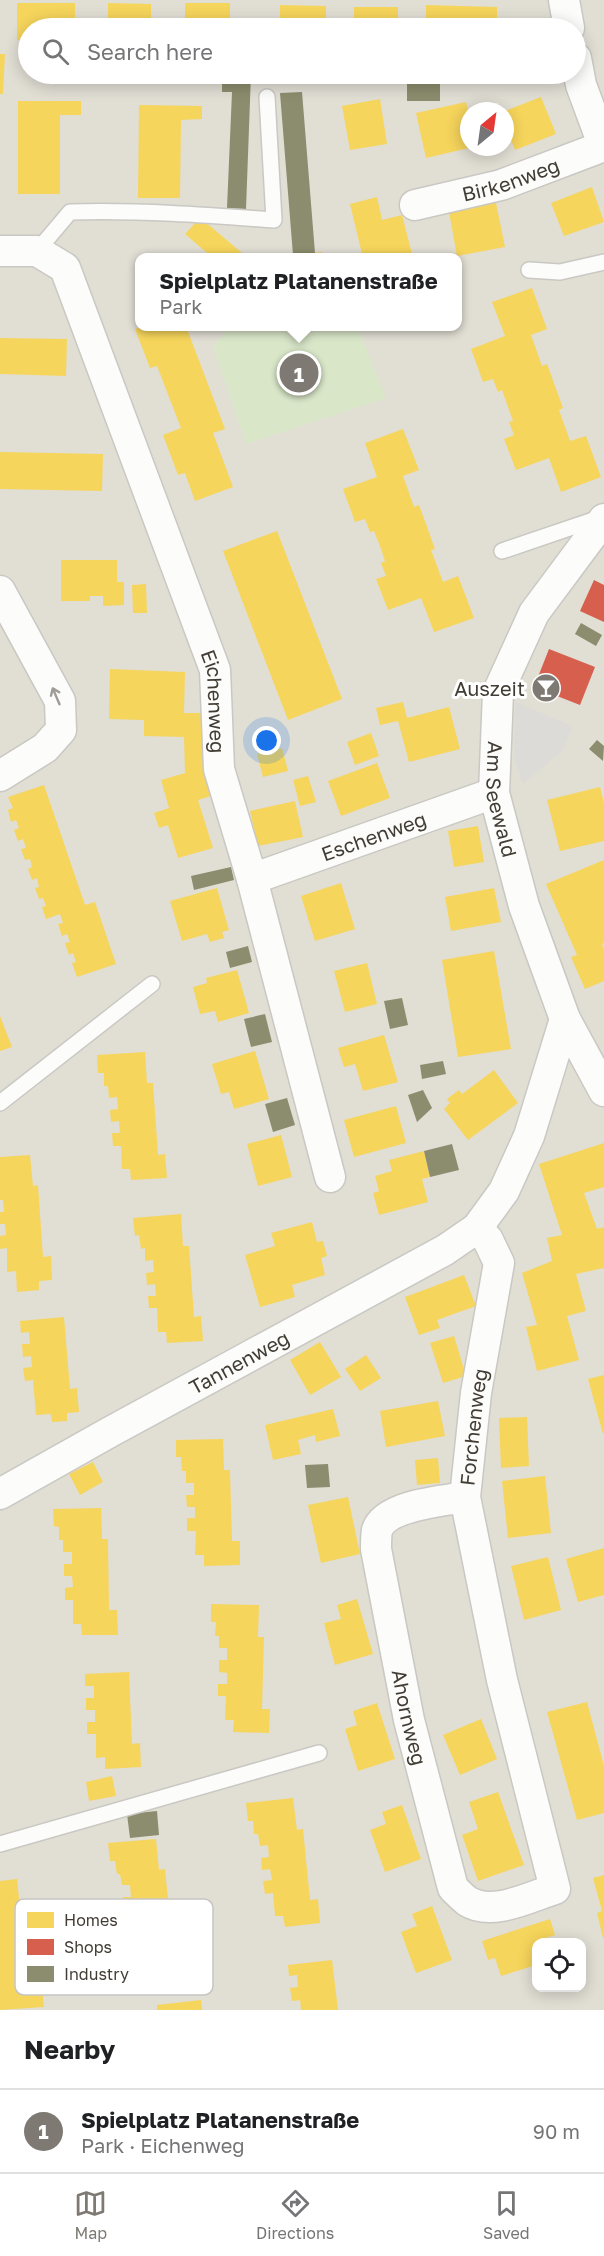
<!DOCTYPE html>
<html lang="en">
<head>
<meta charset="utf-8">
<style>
  :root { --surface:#fff; --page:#f2f2f2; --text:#202124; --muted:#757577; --line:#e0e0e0; --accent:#7e7a73 }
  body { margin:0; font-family:"Golos Text",sans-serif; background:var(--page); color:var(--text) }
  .controls { position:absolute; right:18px; bottom:18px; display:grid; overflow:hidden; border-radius:12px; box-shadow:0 3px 15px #0003 }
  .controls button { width:54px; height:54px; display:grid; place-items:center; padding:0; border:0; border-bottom:2px solid var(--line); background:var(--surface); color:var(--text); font:30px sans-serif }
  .compass { position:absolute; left:460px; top:102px; width:54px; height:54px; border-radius:50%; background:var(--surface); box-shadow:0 3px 15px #0003; rotate:29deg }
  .you { position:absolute; left:267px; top:741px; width:21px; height:21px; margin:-15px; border:4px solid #fff; border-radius:50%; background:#1a73e8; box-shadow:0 0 0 9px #1a73e833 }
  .badge { display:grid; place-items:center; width:39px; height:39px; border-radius:50%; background:var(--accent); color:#fff; font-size:20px; font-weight:700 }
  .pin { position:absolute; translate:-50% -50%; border:3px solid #fff; box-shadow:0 2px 6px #0006 }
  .popup { position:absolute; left:135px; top:253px; width:327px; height:78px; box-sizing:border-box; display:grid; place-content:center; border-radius:12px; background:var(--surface); filter:drop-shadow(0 2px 4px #0005); font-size:20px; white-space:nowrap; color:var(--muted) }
  .popup b { font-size:22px; color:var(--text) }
  .popup::after { content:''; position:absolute; left:50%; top:100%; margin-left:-12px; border:12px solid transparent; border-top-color:var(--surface) }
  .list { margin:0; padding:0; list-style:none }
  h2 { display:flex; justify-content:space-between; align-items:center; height:78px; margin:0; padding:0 24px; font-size:26px }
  h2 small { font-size:20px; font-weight:400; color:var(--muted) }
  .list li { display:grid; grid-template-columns:39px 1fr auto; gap:18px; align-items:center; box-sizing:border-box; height:84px; padding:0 24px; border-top:2px solid var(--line) }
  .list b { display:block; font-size:22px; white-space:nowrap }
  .list p { margin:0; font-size:20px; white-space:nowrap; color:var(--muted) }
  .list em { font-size:20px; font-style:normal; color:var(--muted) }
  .icon { flex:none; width:33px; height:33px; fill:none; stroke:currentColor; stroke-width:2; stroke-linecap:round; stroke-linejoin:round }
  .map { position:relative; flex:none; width:604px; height:2010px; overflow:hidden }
  .search { position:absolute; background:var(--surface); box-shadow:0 3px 15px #0003; left:18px; right:18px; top:18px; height:66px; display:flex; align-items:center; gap:15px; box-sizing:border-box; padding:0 21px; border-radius:33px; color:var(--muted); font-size:22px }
  .sheet { height:162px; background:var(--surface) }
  nav { display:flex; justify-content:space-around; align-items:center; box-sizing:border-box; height:84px; border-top:2px solid var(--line); background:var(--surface); font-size:16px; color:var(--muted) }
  nav a { display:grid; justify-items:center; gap:3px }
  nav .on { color:var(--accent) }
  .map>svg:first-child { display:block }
</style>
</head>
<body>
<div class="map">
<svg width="604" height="2010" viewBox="0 0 604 2010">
  <rect width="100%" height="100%" fill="#edece7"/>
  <path fill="#e1ded4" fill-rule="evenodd" d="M0,0H604V2010H0ZM28,28H576V74H28ZM469,111H505V147H469ZM140,258H458V326H140ZM536,1942H582V1988H536Z"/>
  <path fill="#d9e6c8" d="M228,327H282L287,331L358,327L386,398L246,444L213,347Z"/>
  <path fill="#dcdbd7" d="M516,702L572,726L563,750L523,784L514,758Z"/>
  <path fill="#f6d55c" d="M17,3H75V28H28V40H17Z
    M108,3L151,4V28H108Z
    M185,3H230V28H185Z
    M280,5L326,6V28H280Z
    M426,5L497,7V28H426Z
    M354,7H398V28H354Z
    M0,54H5L3,94H0Z
    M541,97L556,134L515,150L505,125V111Z
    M380,99L387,144L350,150L342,106Z
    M18,101H81V115H60V194H18Z
    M466,102L469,116V148L426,158L416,113Z
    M139,105L202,106V119L181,120L180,198H138Z
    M592,187L604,222L564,236L551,203Z
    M377,197L382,220L402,215L413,258H363L350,204Z
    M495,198L505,247L457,256L448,207Z
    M198,220L204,221L248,258H213L185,234Z
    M322,252V258H297V254Z
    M532,288L547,329L531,335L542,366L547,364L563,408L559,410L570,441L586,436L601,477L561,492L549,458L516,470L504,439L514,435L509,422L513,421L502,390L498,392L493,379L483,382L471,349L505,336L492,302Z
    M141,327H192L187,329L225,429L213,433L233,487L195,501L185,473L178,475L163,435L181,428L157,366L150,368L135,329Z
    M0,338L67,339L66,376L0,374Z
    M403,429L419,470L403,476L414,507L419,505L435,549L431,550L443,582L458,576L474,618L434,632L421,598L388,610L376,579L386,576L381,563L385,561L380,546L374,531L370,532L365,519L355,522L343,489L377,477L365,443Z
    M0,452L103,454L102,491L0,489Z
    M277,531L342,699L288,720L223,551Z
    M61,560H117V582H124V605L103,606V596H90V601H61Z
    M146,584L147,613H133L132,585Z
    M110,669L185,672L184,713H205L214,795L198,800L213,848L178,858L168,825L159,828L154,813L169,808L161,780L185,773L184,737L144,736V720L109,719Z
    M403,702L407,718L449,707L460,749L409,762L398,721L380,725L376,708Z
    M371,733L379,756L355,765L347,742Z
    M282,748L288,771L263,777L257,754Z
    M377,763L390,798L341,816L328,781Z
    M308,776L316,802L300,806L293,780Z
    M44,785L85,905L95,902L116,964L77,977L72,963L76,962L73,953L69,955L65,943L70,942L67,934L62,936L58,924L63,923L60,914L46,919L42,907L46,906L43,898L39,899L35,888L39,887L37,878L32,880L28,869L32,867L30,859L25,860L21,849L26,848L23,839L18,841L14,830L19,828L16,820L11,822L8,810L13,808L8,797Z
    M600,787L604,803V841L560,851L547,800Z
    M295,801L303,837L258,846L250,811Z
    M478,826L484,862L454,867L448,831Z
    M604,860V943L602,944L604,949V981L585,989L571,957L577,955L546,884Z
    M341,883L355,929L315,941L301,896Z
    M217,888L229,930L222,932L224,938L210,942L207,934L182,941L170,901Z
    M494,888L501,922L451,931L445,897Z
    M494,951L511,1049L458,1057L442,960Z
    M367,963L377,1004L345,1012L334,971Z
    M237,970L249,1013L218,1022L215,1011L200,1014L193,987L207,983L206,978Z
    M0,1016L12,1047L0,1051Z
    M384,1035L398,1082L363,1091L355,1064L344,1067L338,1048Z
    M255,1051L269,1099L234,1109L229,1092L221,1094L212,1064Z
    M145,1052L147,1083H153L158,1155L165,1154L167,1178L131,1180L130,1169H122L121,1146H113L112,1133H120L119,1121L111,1122L110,1110L118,1109L117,1097L109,1098L108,1086H104V1073H98L97,1055Z
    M494,1070L518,1103L468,1140L444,1109L450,1103L447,1099L459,1090L462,1094Z
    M396,1106L406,1143L354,1157L344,1120Z
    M281,1135L292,1177L258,1186L247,1144Z
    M604,1143V1187L584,1193L597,1229L604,1227V1268L576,1274L586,1311L567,1316L579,1360L537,1371L526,1327L537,1325L522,1273L552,1261L547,1238L562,1235L539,1164Z
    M424,1151L430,1177L422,1179L428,1202L379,1215L373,1193L379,1191L375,1176L392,1171L389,1160Z
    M30,1155L33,1186L38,1185L43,1257L51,1256L52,1280L39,1281V1290L17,1292L16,1271L7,1272V1248L0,1249V1236L6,1235L5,1224H0V1212H4L3,1200H0V1157Z
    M181,1214L183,1246H189L194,1317L201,1316L203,1341L167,1343L166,1332H158L157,1308H149L148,1296H156L155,1284L147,1285L146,1273L154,1272L153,1260L145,1261V1248L141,1249L139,1235L135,1236L133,1218Z
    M312,1222L317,1242L323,1241L327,1256L321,1258L325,1275L292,1285L295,1297L260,1307L245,1255L275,1246L271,1233Z
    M464,1275L476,1306L437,1320L440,1328L419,1335L405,1297Z
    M64,1317L70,1389L77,1388L79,1412L67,1413V1421L52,1422L51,1414L36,1415L33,1380L25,1381L23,1368L32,1367L31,1356L23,1357L22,1344H30L29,1332L21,1333L20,1321Z
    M454,1336L466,1376L443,1383L430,1343Z
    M320,1342L341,1377L310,1395L290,1360Z
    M366,1355L381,1378L360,1391L345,1369Z
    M604,1375V1433L603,1434L588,1379Z
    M438,1401L445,1436L386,1447L380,1411Z
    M333,1409L340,1436L316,1442L315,1435L298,1440L301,1454L273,1460L265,1425Z
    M527,1417L529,1466L501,1468L499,1418Z
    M223,1439L224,1470H230L232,1541H240V1565L204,1566V1555H195L196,1531H187V1518H195V1507H187L186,1495H194V1483H186V1471H182L181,1457H176V1440Z
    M438,1458L440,1483L417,1485L415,1460Z
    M93,1462L103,1482L80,1495L69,1474Z
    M545,1476L551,1533L508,1538L502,1481Z
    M348,1497L360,1554L321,1563L308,1505Z
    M101,1508L102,1539H108L109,1610H117L118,1635H82L81,1624H73V1600H65V1588L73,1587L72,1576H64V1564H72V1552H63V1540H59V1527L54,1526L53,1509Z
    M604,1548V1595L578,1602L566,1559Z
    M548,1557L561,1610L524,1620L511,1566Z
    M357,1599L373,1654L335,1665L324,1623L341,1619L337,1605Z
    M211,1604L259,1605L258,1637H264L262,1709H270L269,1733L233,1732L234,1720H225L226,1696H218V1684H227V1673L219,1672V1660H227V1648H219V1636H215L216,1622H211Z
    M129,1672L132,1744L140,1743L141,1767L105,1769V1757L96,1758V1734H87V1722H95V1710H86V1698H94V1686H85V1674Z
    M587,1702L604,1766V1813L577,1820L547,1712Z
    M377,1703L395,1759L358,1771L345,1729L357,1725L353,1711Z
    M481,1719L497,1759L460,1775L443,1735Z
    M112,1776L116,1796L89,1801L86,1782Z
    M498,1792L524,1865L478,1881L462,1835L478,1829L469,1802Z
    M293,1798L297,1830L303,1829L310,1900L318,1899L320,1923L285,1927L283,1916H275L273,1893L265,1894L263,1881L272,1880L270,1869L262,1870L261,1858L269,1857L268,1845L260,1846L258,1834H254L253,1821H248L246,1803Z
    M402,1805L421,1859L385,1872L370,1830L386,1824L382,1812Z
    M156,1839L159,1870L165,1869L172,1940H180L182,1963L147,1967L145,1956L137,1957L135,1932L127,1934L126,1921L134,1920L133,1909L124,1910L123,1897H131L130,1885H122L120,1874H117L115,1861H110L108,1843Z
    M604,1875V1938H603L597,1913L602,1911L593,1878Z
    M17,1879L20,1908H25L34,1979L41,1978L44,2007L0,2010V1881Z
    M432,1906L452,1960L416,1973L401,1932L417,1926L412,1914Z
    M550,1919L555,1935L542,1939L543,1942H536V1965L501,1976L495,1958L488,1960L482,1941Z
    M332,1960L338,2010H301L300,2000L292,2001L290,1988L298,1987L297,1975L289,1976L288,1965Z
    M201,2000L202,2010H157V2005Z"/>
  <path fill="#d6604d" d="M594,580L604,585V622L580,611Z
    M549,649L595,667L580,705L534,687Z"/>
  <path fill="#8c8c6e" d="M222,74H251L246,209L227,208L232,92H222Z
    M306,74H351V84L306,83Z
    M504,74H527V79L504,78Z
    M407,80L440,81V101H407Z
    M302,92L315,253L293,255L280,93Z
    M581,623L602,635L596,646L575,634Z
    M597,740L604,746L603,761L589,749Z
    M231,867L234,880L194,890L191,876Z
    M248,946L252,962L230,968L226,952Z
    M402,998L408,1025L390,1029L384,1001Z
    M265,1014L272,1042L251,1047L244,1019Z
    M443,1061L446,1074L422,1079L420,1065Z
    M423,1090L432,1108L417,1122L408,1095Z
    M287,1098L295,1125L273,1132L265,1104Z
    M452,1144L459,1170L430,1177L424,1151Z
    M328,1464L330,1487L307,1488L305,1465Z
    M157,1811L159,1835L130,1838L127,1814Z"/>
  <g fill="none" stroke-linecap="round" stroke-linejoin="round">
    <g stroke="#c9c8c3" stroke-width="18">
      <path id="service" d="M37,251L70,212C138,210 206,215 274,220L267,97
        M529,270L560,272L604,262
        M502,551L599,518
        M0,1103L152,984
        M0,1844L319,1753"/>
    </g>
    <g stroke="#c9c8c3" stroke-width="33">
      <g id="minor">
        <path d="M564,0L569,28"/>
        <path d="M576,58L581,85L604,147"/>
        <path id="s1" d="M415,205L501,185L604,146"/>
        <path id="s2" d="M0,251H37L65,268L215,670L219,769L252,879L330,1177"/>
        <path id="s3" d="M604,519L534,613L498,692L494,793L524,906L565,1019L604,1091"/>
        <path d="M0,591L60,701L61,730L45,748L0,776"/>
        <path id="s4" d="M252,879L494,793"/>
        <path id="s5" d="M0,1494L110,1432L445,1250L477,1228L504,1191L529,1136L565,1019"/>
        <path id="s6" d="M465,1497C442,1501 386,1505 377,1530C376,1535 376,1544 376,1549L409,1720L453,1888C457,1892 462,1897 467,1901C492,1917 529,1897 555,1889L502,1680L465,1497L476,1393L499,1263L488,1240L477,1228"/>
      </g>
    </g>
    <use href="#service" stroke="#fcfcfb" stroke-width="15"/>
    <use href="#minor" stroke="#fcfcfb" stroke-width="30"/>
  </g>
  <defs><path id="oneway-shaft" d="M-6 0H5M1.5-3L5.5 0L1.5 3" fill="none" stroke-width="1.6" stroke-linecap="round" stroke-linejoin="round" transform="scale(1.5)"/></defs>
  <use stroke="#9f9c98" href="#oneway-shaft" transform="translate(56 696) rotate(-113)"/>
  <defs>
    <g id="bar-disc" transform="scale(1.5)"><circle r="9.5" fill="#7e7a73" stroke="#fff"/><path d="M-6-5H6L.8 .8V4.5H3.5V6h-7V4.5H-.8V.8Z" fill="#fff"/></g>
  </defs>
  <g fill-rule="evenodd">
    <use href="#bar-disc" x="546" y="688"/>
  </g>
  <g text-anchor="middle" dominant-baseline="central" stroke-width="6" stroke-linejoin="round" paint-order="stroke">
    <g font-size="20" fill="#423d34" stroke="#fff">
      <text stroke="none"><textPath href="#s1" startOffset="99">Birkenweg</textPath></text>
      <text stroke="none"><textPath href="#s2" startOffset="530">Eichenweg</textPath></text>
      <text stroke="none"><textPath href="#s3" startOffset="312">Am Seewald</textPath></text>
      <text stroke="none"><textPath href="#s4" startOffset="129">Eschenweg</textPath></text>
      <text stroke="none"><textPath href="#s5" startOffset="273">Tannenweg</textPath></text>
      <text stroke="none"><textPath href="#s6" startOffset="1048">Forchenweg</textPath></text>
      <text stroke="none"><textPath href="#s6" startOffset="288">Ahornweg</textPath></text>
    </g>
    <g font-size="20" fill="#423d34" stroke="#fff" text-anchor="end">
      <text x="525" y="688">Auszeit</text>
    </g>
  </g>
  <rect x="15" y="1899" width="198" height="96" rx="9" fill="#fff" stroke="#c6c5c2" stroke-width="1.5"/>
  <rect x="27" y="1912" width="27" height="16" fill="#f6d55c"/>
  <rect x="27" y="1939" width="27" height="16" fill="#d6604d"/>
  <rect x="27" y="1966" width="27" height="16" fill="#8c8c6e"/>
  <g font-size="16" fill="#423d34">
    <text x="64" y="1926">Homes</text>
    <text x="64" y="1953">Shops</text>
    <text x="64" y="1980">Industry</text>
  </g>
</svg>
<div class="controls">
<button><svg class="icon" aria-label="locate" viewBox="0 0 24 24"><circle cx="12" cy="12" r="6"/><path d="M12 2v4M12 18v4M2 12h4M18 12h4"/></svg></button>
</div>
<svg class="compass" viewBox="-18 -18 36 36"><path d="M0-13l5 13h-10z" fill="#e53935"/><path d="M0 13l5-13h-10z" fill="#757577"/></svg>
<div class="you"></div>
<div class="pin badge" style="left:299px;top:373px">1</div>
<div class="popup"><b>Spielplatz Platanenstraße</b>Park</div>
<div class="search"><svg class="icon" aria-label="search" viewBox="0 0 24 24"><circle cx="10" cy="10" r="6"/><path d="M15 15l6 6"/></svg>Search here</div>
</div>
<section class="sheet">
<h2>Nearby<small></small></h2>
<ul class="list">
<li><span class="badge">1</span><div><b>Spielplatz Platanenstraße</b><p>Park · Eichenweg</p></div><em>90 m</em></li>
</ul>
</section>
<nav>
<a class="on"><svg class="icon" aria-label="map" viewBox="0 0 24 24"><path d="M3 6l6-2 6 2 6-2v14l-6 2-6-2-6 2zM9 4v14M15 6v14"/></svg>Map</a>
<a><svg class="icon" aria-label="directions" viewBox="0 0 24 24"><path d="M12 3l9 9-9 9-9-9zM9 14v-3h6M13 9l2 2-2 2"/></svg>Directions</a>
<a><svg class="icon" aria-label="saved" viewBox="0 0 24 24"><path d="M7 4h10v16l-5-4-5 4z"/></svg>Saved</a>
</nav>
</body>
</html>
